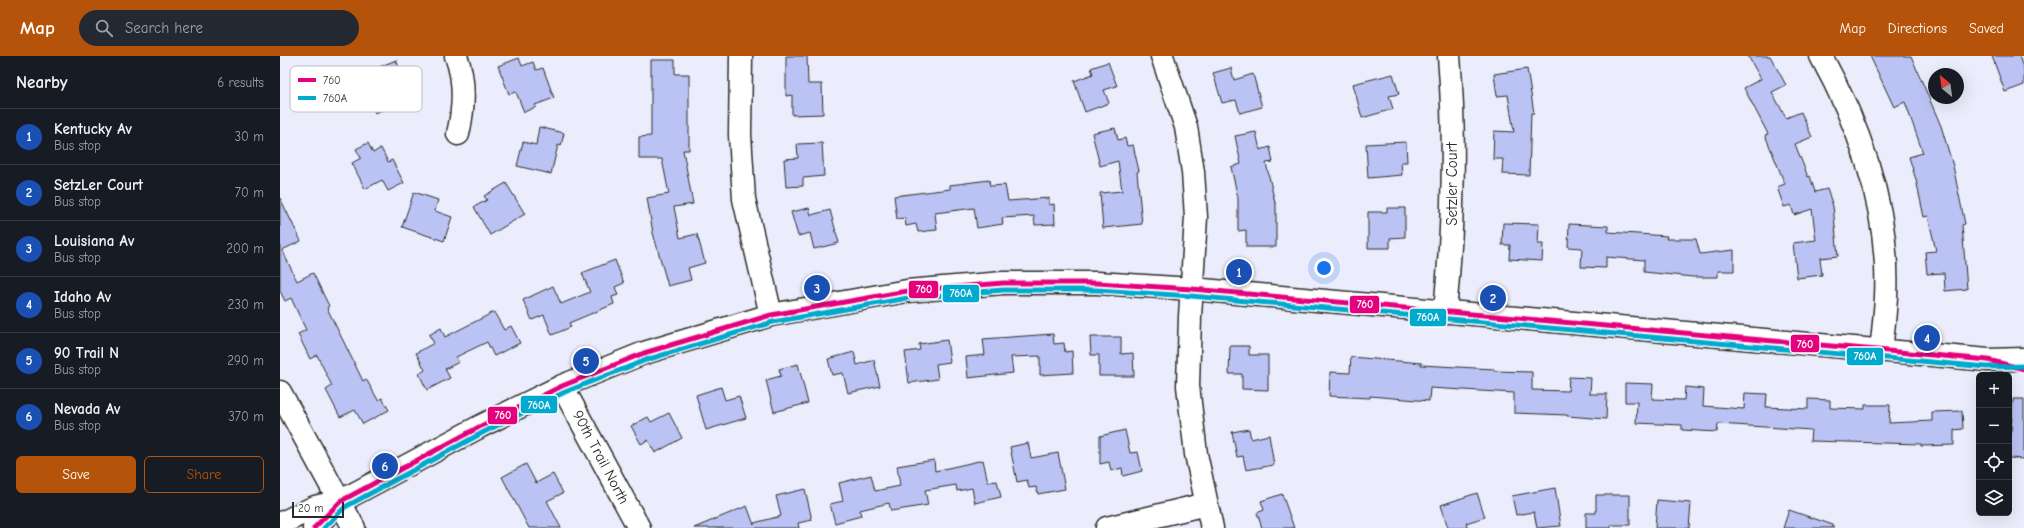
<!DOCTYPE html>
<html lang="en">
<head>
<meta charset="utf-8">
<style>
  :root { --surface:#171b24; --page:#242831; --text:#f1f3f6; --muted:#9ea1a6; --line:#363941; --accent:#b45309 }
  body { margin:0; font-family:"Comic Neue",sans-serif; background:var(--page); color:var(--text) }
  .controls { position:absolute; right:12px; bottom:12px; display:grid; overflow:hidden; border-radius:6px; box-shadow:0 4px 16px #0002 }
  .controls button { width:36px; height:36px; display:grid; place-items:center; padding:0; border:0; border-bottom:1px solid var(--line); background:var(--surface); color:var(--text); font:20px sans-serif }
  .compass { position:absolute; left:1648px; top:12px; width:36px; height:36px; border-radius:50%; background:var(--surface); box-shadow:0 4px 16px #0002; rotate:331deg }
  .scale { position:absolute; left:12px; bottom:10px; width:52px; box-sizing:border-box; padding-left:4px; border:2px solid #2b2b2b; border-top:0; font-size:11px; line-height:14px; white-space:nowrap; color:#2b2b2b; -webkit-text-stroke:3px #fff; paint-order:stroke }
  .you { position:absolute; left:1044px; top:212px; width:14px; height:14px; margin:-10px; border:3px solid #fff; border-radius:50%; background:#1a73e8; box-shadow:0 0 0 6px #1a73e833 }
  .badge { display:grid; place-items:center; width:26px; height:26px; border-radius:50%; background:var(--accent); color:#fff; font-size:13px; font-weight:700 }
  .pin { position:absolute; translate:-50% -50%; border:2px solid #fff; box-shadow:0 1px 4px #0006 }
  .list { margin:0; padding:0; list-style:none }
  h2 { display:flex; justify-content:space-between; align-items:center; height:52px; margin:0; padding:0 16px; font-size:17px }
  h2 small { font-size:13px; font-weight:400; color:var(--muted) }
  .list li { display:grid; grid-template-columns:26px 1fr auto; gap:12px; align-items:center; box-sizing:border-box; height:56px; padding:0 16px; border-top:1px solid var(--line) }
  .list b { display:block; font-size:15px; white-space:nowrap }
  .list p { margin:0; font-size:13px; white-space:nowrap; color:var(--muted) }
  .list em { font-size:13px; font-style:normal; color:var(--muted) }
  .actions { display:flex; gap:8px; padding:12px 16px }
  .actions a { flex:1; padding:9px 0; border:1px solid var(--accent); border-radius:6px; text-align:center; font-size:14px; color:var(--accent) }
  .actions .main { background:var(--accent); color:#fff }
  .icon { flex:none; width:22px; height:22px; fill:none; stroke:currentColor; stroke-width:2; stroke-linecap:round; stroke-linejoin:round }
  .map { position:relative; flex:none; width:1744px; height:472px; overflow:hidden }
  header { display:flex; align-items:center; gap:24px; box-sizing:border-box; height:56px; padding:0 20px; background:var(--accent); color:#fff }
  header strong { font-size:19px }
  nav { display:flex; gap:22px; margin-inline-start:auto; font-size:14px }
  .search { width:280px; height:36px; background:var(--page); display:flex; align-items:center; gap:10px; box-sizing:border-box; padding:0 14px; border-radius:22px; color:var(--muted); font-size:15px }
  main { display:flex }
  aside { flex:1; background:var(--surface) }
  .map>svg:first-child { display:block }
</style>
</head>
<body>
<header>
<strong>Map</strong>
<div class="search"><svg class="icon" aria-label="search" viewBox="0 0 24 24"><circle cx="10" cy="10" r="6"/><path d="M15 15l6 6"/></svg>Search here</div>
<nav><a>Map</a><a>Directions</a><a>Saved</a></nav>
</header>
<main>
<aside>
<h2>Nearby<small>6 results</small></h2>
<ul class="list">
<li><span class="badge" style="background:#1a4fb4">1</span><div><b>Kentucky Av</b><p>Bus stop</p></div><em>30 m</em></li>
<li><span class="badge" style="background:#1a4fb4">2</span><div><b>SetzLer Court</b><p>Bus stop</p></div><em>70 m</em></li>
<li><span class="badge" style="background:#1a4fb4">3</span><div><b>Louisiana Av</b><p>Bus stop</p></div><em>200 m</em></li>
<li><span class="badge" style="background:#1a4fb4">4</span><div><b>Idaho Av</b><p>Bus stop</p></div><em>230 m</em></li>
<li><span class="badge" style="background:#1a4fb4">5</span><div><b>90 Trail N</b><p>Bus stop</p></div><em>290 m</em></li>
<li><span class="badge" style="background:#1a4fb4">6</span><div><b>Nevada Av</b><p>Bus stop</p></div><em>370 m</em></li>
</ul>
<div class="actions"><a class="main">Save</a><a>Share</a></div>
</aside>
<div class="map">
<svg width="1744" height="472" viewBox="0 0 1744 472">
  <rect width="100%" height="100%" fill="#ebedfc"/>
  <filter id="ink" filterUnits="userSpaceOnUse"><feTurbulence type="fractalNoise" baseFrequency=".025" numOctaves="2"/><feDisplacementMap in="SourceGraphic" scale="8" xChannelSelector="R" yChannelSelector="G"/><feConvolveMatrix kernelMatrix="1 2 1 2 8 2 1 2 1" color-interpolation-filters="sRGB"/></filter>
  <g filter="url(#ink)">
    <path fill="#bbc3f4" stroke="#2b2b2b" d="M506,0H527L528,28H542L543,58L512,59V39L506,40Z
      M1468,0H1490L1506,29L1492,36L1506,62L1521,56L1532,81L1515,88L1528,121L1530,120L1535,136L1547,133L1553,150L1558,200L1540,202L1542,219L1517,222L1513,187L1536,184L1532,153L1514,159L1511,149L1504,151L1497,131L1505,128L1485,79L1488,78L1464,32L1481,23Z
      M1590,0H1631L1661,70L1673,110L1685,168L1682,169L1687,233L1665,235L1664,217L1647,218L1645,196L1656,195L1648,160L1644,161L1636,124L1629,101L1643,97L1625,46L1614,51Z
      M1712,0H1739L1744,14V29L1725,36Z
      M239,2L242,10L253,6L256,14L263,12L274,42L255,49L256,51L244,56L236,36L229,38L218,10Z
      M116,4L127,30L112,37L116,48L95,57L83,27L102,19L99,11Z
      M371,4H395V18H409V94H403L413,148L394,151L400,182L417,178L425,207L408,212L411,224L388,230L373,177L367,142L389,138L382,103H359V81L371,80Z
      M828,6L837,30L824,34L829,47L805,56L794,25L813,18L811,12Z
      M951,12L954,24L973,18L982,51L960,57L956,44L942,47L933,17Z
      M1247,13L1254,57H1251L1249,119L1222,118L1223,103H1213L1214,75L1234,76L1228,39L1217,40L1214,18Z
      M1113,18L1119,38L1109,40L1113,53L1082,62L1073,28Z
      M259,71L284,77L281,90L278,89L271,118L237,110L243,86L256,89Z
      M835,72L838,84L845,82L847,90L853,89L859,115L857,116L862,168L823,172L820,137L842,135L838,105L820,110L812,77Z
      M976,76L980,94L990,91L993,106L986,107L995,147H996V191H966V174L958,175V142L951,111L961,108L955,80Z
      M1126,86L1127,106H1121L1122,119L1088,122L1086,88Z
      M88,87L93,97L101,92L108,106L112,104L124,127L108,135L102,124L85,133L72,107L81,102L76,93Z
      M542,87L544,120L523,122V130L506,131L504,103L518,102L517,88Z
      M709,124L710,130L725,129L728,145L769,142V149L774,148L775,168L755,169L754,160L722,162L723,168L697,172L694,152L655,157L657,174L638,176L636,168L626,170L625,162L617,163L614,140L670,133V129Z
      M226,127L245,158L210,179L194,151L207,144L204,140Z
      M134,136L158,144L155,155L172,161L164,185L122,171Z
      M0,142L21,185L2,194L17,225L33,217L49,250L47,252L83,325L86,323L98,344L102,342L109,354L83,368L75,354L60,361L46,334L52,330L37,299L30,303L18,278L26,274L11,242L5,245L0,235Z
      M529,152L531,159L550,154L559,187L534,193L530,177L518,180L511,156Z
      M1107,152H1125V181L1110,182V192H1088V156H1107Z
      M1223,167L1259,168L1258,188H1263L1262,205L1229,203L1230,189H1222Z
      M1289,168L1328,170V176L1387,180L1386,183H1416L1420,198L1454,194V215H1438V221H1413L1364,216V204L1326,201V212L1301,211L1302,192L1288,191Z
      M335,204L344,227L335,231L338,239L332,241L334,248L289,267L291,271L272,279L264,259L252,264L243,244L273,230L281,248L310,236L302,217Z
      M214,256L224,274L231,270L240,287L214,300L207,286L176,301L179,306L165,313L170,322L147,334L139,318L145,314L136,297L154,287L149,279L161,272L165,281Z
      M773,278L774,288L784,287L785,296L792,295L793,317L760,319V300L731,301L733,317L688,322L686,301L705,299L703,283Z
      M810,281H841V298L853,297L854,320H819V299H811Z
      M667,284L670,306L656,308L658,323L629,327L625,296L640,294L639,288Z
      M950,290H969V299H988V334L962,333V318H949Z
      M574,296L577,309L594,304L600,330L568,337L563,317L552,319L548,303Z
      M1071,301L1142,307L1141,309L1214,313V315L1252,316V334L1288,335L1289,321L1311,322L1310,338H1327L1326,363L1287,360V359L1234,357V337L1150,332L1149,345L1090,340V342L1049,340L1050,316L1070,317Z
      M518,308L528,347L494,356L486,324L501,320L499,313Z
      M1345,327L1373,328L1372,343L1404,344L1405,331L1424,333L1423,350L1464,353L1465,337L1487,338L1486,351L1528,353V343L1550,344V352L1585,353V349H1610L1609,367L1652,365V356L1682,355L1683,373L1674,374V389L1641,390V388L1530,385L1531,374L1438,368L1437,376L1402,374V369L1356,367L1357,346H1345Z
      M441,331L445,344L459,340L466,362L426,374L416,339Z
      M1733,343H1744V403L1729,402V377H1731Z
      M389,357L402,382L375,397L368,384L361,388L351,370L368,361L371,366Z
      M969,373L971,383L989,379L994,409L966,414L963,400L957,401L952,376Z
      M845,374L850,397L858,396L862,415L843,420L842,412L831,415L829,406L820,408V380Z
      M748,387L751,402L778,397L785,433L758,438L756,431L749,432L747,424L737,426L730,391Z
      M654,404L655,415L703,404L708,426L717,425L721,441L695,447L692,432L677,435L676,429L645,434L648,449L611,455L609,447L580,454L581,460L555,467L550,448L563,445L559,427L591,419L595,435L620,430L617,410Z
      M246,408L256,427L273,418L283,437L267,445L281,472H249L222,421Z
      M1275,432L1281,470L1257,472L1254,456L1236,459L1232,440Z
      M525,433L532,464L518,467L519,472H414L467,450L474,469V467L501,460L496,440Z
      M1197,437L1205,461L1186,467L1188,472H1168L1161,449Z
      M1002,438L1014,472H982L977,457L984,454L981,445Z
      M1316,439H1350V469H1331V472H1306V457H1316Z
      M1377,444L1411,447L1409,472H1375Z
      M1509,454L1553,469V472H1503Z"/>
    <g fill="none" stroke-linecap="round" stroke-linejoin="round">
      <g stroke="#2b2b2b" stroke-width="25">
        <path id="minor" d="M176,0C186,26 184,52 178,78
          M461,0L460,79L464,143L491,259
          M882,0L906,71L913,116L916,161L910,261L908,330L916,398L932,472
          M1541,0C1581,73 1610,157 1606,241C1605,259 1603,277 1601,295
          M1165,256C1173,171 1176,85 1169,0
          M282,330L359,472
          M0,336L74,472
          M0,468L35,451L61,445L201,370L282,330L364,297L491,259L627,235L723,227H817L912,233L1708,304L1744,303
          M34,472L61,445
          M827,472L926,448"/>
      </g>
      <use href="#minor" stroke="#fff" stroke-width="22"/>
      <g stroke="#fff" stroke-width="8">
        <path id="bus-1" d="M34,472L61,445L201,370L282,330L364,297L491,259L627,235L723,227H817L912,233L1708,304L1744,313"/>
      </g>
      <g stroke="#fff" stroke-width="8">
        <path id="bus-2" d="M44,472L65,451L204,376L285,336L366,304L493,266L628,242L723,234H817L911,240L1707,311L1744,310"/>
      </g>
      <use href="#bus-1" stroke="#e5007d" stroke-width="5"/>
      <use href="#bus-2" stroke="#00a9ce" stroke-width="5"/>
    </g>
  </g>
  <g text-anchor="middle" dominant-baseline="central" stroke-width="4" stroke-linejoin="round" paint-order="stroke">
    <g font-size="15" fill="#2b2b2b" stroke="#fff">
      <text transform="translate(1172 128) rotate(-90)">Setzler Court</text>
      <text transform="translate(321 401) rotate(62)">90th Trail North</text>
    </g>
  </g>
  <rect x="10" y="10" width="132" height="46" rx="6" fill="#fff" stroke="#bfbfbf" stroke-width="1"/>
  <rect x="18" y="22" width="18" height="4" fill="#e5007d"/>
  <rect x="18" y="40" width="18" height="4" fill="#00a9ce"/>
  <g font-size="11" fill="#2b2b2b">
    <text x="43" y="28">760</text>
    <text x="43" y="46">760A</text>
  </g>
  <g stroke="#fff" stroke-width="1.5">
    <rect x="628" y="224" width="31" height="19" rx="4" fill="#e5007d"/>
    <rect x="662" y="228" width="38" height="19" rx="4" fill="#00a9ce"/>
    <rect x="1069" y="239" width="31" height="19" rx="4" fill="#e5007d"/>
    <rect x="1129" y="252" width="38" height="19" rx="4" fill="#00a9ce"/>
    <rect x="1510" y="278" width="30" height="19" rx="4" fill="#e5007d"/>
    <rect x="1566" y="291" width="38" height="19" rx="4" fill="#00a9ce"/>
    <rect x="240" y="339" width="38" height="19" rx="4" fill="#00a9ce"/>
    <rect x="207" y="350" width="31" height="19" rx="4" fill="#e5007d"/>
  </g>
  <g font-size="11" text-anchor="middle" font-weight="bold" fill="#fff">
    <text x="644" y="237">760</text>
    <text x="681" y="241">760A</text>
    <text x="1085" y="252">760</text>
    <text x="1148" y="265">760A</text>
    <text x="1525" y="292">760</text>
    <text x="1585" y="304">760A</text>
    <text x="259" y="353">760A</text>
    <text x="223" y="363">760</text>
  </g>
</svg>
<div class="controls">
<button>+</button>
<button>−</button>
<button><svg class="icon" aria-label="locate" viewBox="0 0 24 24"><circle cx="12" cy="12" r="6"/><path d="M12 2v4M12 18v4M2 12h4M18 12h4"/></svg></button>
<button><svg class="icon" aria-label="layers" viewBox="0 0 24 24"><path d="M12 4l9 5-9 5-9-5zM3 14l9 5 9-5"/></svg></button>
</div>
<svg class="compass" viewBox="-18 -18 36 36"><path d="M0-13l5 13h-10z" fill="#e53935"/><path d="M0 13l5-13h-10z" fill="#9ea1a6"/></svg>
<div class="scale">20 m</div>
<div class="you"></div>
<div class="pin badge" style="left:959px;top:216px;background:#1a4fb4">1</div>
<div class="pin badge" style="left:1213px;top:242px;background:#1a4fb4">2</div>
<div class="pin badge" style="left:537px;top:232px;background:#1a4fb4">3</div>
<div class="pin badge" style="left:1647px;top:282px;background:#1a4fb4">4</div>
<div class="pin badge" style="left:306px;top:305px;background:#1a4fb4">5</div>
<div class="pin badge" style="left:105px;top:410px;background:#1a4fb4">6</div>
</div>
</main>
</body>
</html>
